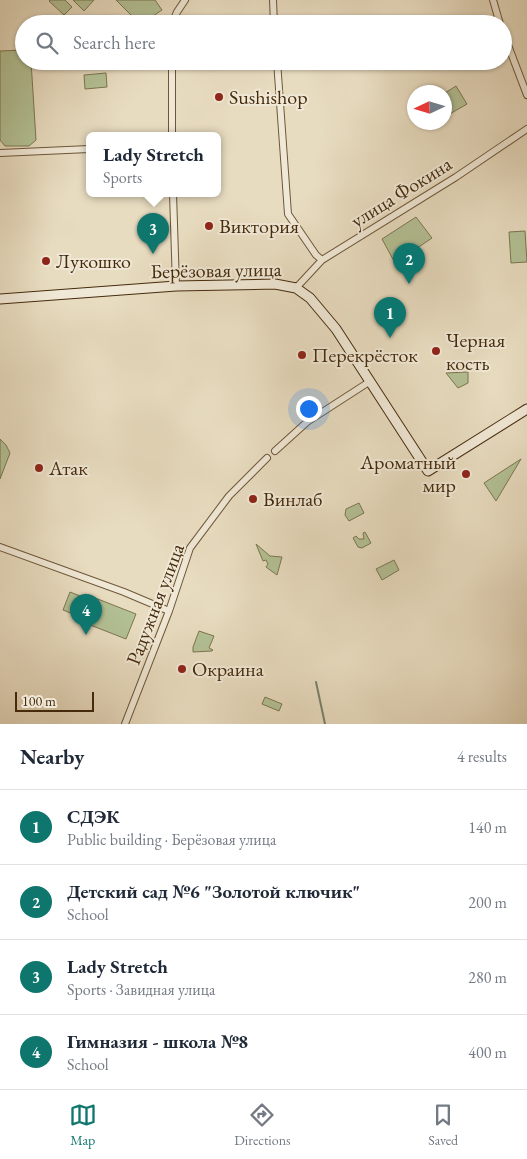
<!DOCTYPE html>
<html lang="en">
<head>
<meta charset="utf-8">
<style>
  :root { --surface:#fff; --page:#f2f2f3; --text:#1f2937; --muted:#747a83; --line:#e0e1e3; --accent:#0f766e }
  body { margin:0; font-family:"EB Garamond",serif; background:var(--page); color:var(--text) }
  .compass { position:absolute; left:407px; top:85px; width:45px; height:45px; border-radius:50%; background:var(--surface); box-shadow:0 1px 4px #0004; rotate:266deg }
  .scale { position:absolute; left:15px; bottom:12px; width:79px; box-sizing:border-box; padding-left:5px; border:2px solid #452b0c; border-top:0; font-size:14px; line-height:18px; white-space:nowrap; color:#452b0c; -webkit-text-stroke:4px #f0e8d6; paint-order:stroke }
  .you { position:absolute; left:308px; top:408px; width:18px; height:18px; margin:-12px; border:4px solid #fff; border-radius:50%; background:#1a73e8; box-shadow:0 0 0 8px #1a73e833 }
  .badge { display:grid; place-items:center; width:32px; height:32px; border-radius:50%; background:var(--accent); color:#fff; font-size:16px; font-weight:700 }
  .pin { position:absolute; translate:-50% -41px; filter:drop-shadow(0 1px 2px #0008) }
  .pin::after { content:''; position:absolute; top:26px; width:18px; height:15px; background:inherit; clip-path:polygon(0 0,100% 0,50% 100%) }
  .popup { position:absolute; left:86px; top:132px; width:135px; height:65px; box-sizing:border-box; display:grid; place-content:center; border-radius:8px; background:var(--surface); filter:drop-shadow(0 1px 4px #0005); font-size:16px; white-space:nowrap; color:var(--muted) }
  .popup b { font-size:19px; color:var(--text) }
  .popup::after { content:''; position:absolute; left:50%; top:100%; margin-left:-10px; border:10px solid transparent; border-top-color:var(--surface) }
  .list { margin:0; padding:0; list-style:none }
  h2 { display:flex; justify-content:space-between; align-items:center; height:65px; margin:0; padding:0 20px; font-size:21px }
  h2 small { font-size:16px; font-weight:400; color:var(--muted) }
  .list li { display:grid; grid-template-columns:32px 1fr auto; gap:15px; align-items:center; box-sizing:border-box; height:75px; padding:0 20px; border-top:1px solid var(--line) }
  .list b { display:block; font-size:19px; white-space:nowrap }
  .list p { margin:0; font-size:16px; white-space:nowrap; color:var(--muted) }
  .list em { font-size:16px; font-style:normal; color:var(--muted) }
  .icon { flex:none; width:28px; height:28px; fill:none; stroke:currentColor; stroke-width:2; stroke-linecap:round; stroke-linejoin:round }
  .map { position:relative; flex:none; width:527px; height:724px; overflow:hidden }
  .search { position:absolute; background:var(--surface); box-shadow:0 1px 4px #0004; left:15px; right:15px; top:15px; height:55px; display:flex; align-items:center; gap:12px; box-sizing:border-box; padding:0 18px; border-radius:28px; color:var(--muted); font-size:19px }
  .sheet { height:365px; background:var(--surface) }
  nav { display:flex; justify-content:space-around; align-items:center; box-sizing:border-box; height:70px; border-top:1px solid var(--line); background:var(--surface); font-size:14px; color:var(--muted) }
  nav a { display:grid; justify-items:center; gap:2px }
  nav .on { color:var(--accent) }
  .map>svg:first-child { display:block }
</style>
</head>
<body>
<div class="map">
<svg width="527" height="724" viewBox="0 0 527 724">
  <rect width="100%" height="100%" fill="#e8dcc0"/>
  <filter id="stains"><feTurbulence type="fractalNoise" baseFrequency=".004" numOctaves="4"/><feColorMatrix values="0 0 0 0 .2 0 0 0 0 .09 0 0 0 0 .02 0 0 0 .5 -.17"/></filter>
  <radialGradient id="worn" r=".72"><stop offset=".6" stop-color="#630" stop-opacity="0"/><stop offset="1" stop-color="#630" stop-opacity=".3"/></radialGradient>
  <path fill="#b3c195" stroke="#7c7650" d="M50,0H65L72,7L64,15L49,1Z
    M73,0H94L84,11Z
    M116,0H155L162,10L150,18L135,19Z
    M24,50V61H31L36,140L29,146H5L0,140V51Z
    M106,73L107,87L85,89L84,75Z
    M456,86L467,104L448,115L445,109V93Z
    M416,217L432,238L395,263L382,239Z
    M525,231L527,262L511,263L509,232Z
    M468,372V383L458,388L446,373Z
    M0,439L6,445L10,453L0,479Z
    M521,459L496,501L484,483Z
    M359,503L364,513L349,521L345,515L346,509Z
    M365,532L371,543L362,548L358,547L353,538L356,536L359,539H364L363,533Z
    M256,544L270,556L282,557L277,575L266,567L268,564L266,560L263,561Z
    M394,560L399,570L382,580L376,569Z
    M70,592L80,596L73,614L63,610Z
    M85,594L136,614L126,639L75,619Z
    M199,631L214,636L209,648L213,650L212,651L193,652V647Z
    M265,697L282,704L279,711L262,704Z"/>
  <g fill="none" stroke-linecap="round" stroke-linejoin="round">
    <path stroke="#76826e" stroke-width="2" d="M316,682L325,724"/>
    <g stroke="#6e5739" stroke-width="8">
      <path id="street" d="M273,0L274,24
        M493,0L500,24
        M172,24L177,12L185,0
        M503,32L527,95
        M172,61V135
        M277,61L288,214L316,255L322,260
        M0,153L89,149
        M173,193L176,286
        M296,288L322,260L456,177L527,129
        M275,451L307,422L369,382
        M0,547L124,592L169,611
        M125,724L169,611L190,548L229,496L267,458"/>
    </g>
    <g stroke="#452b0c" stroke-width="11">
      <path id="secondary" d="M0,299L176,286L275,284L296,288L310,298L336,329L428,471L527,409"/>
    </g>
    <use href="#street" stroke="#f0e8d6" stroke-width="6"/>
    <use href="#secondary" stroke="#f0e8d6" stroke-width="9"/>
  </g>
  <g fill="#8f2418" stroke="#f0e8d6" stroke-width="2">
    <circle cx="219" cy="97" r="5"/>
    <circle cx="209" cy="226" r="5"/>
    <circle cx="46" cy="261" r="5"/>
    <circle cx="436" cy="351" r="5"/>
    <circle cx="302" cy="355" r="5"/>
    <circle cx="39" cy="468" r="5"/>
    <circle cx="466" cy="474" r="5"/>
    <circle cx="253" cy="499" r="5"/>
    <circle cx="182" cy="669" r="5"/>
  </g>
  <g text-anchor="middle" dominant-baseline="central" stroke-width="4" stroke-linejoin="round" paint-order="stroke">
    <g font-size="20" fill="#452b0c" stroke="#f0e8d6" text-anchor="start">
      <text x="229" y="97">Sushishop</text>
      <text x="219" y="226">Виктория</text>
      <text x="56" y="261">Лукошко</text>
      <text x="446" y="340">Черная<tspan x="446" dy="23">кость</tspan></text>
      <text x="312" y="355">Перекрёсток</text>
      <text x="456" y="462" text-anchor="end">Ароматный<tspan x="456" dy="23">мир</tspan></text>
      <text x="49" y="468">Атак</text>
      <text x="263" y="499">Винлаб</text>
      <text x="192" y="669">Окраина</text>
    </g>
    <g font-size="20" fill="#452b0c" stroke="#f0e8d6">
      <text transform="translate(401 192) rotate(-32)">улица Фокина</text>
      <text transform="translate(216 270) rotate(-1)">Берёзовая улица</text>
      <text transform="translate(155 604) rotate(-69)">Радужная улица</text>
    </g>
  </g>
  <rect width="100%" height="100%" filter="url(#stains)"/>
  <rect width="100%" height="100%" fill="url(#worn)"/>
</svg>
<svg class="compass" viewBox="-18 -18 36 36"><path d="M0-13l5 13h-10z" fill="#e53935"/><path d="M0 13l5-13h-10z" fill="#747a83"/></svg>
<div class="scale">100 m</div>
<div class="you"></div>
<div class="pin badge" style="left:390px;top:338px">1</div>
<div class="pin badge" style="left:409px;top:284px">2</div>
<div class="pin badge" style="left:153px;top:254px">3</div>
<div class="popup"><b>Lady Stretch</b>Sports</div>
<div class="pin badge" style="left:86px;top:635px">4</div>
<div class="search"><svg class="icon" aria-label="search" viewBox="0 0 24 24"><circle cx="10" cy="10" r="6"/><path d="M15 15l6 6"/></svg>Search here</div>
</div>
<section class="sheet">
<h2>Nearby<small>4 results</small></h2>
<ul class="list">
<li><span class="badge">1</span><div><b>СДЭК</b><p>Public building · Берёзовая улица</p></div><em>140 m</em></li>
<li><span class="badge">2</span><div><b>Детский сад №6 &quot;Золотой ключик&quot;</b><p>School</p></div><em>200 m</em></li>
<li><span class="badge">3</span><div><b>Lady Stretch</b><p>Sports · Завидная улица</p></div><em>280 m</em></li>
<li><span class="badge">4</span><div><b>Гимназия - школа №8</b><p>School</p></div><em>400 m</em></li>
</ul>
</section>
<nav>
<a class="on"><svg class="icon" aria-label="map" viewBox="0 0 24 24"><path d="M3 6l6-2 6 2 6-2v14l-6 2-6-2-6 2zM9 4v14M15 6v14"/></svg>Map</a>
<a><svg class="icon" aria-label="directions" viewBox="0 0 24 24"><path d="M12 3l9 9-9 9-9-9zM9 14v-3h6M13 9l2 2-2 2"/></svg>Directions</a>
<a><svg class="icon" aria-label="saved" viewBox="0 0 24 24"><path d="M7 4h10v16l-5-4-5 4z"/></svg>Saved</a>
</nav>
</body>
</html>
